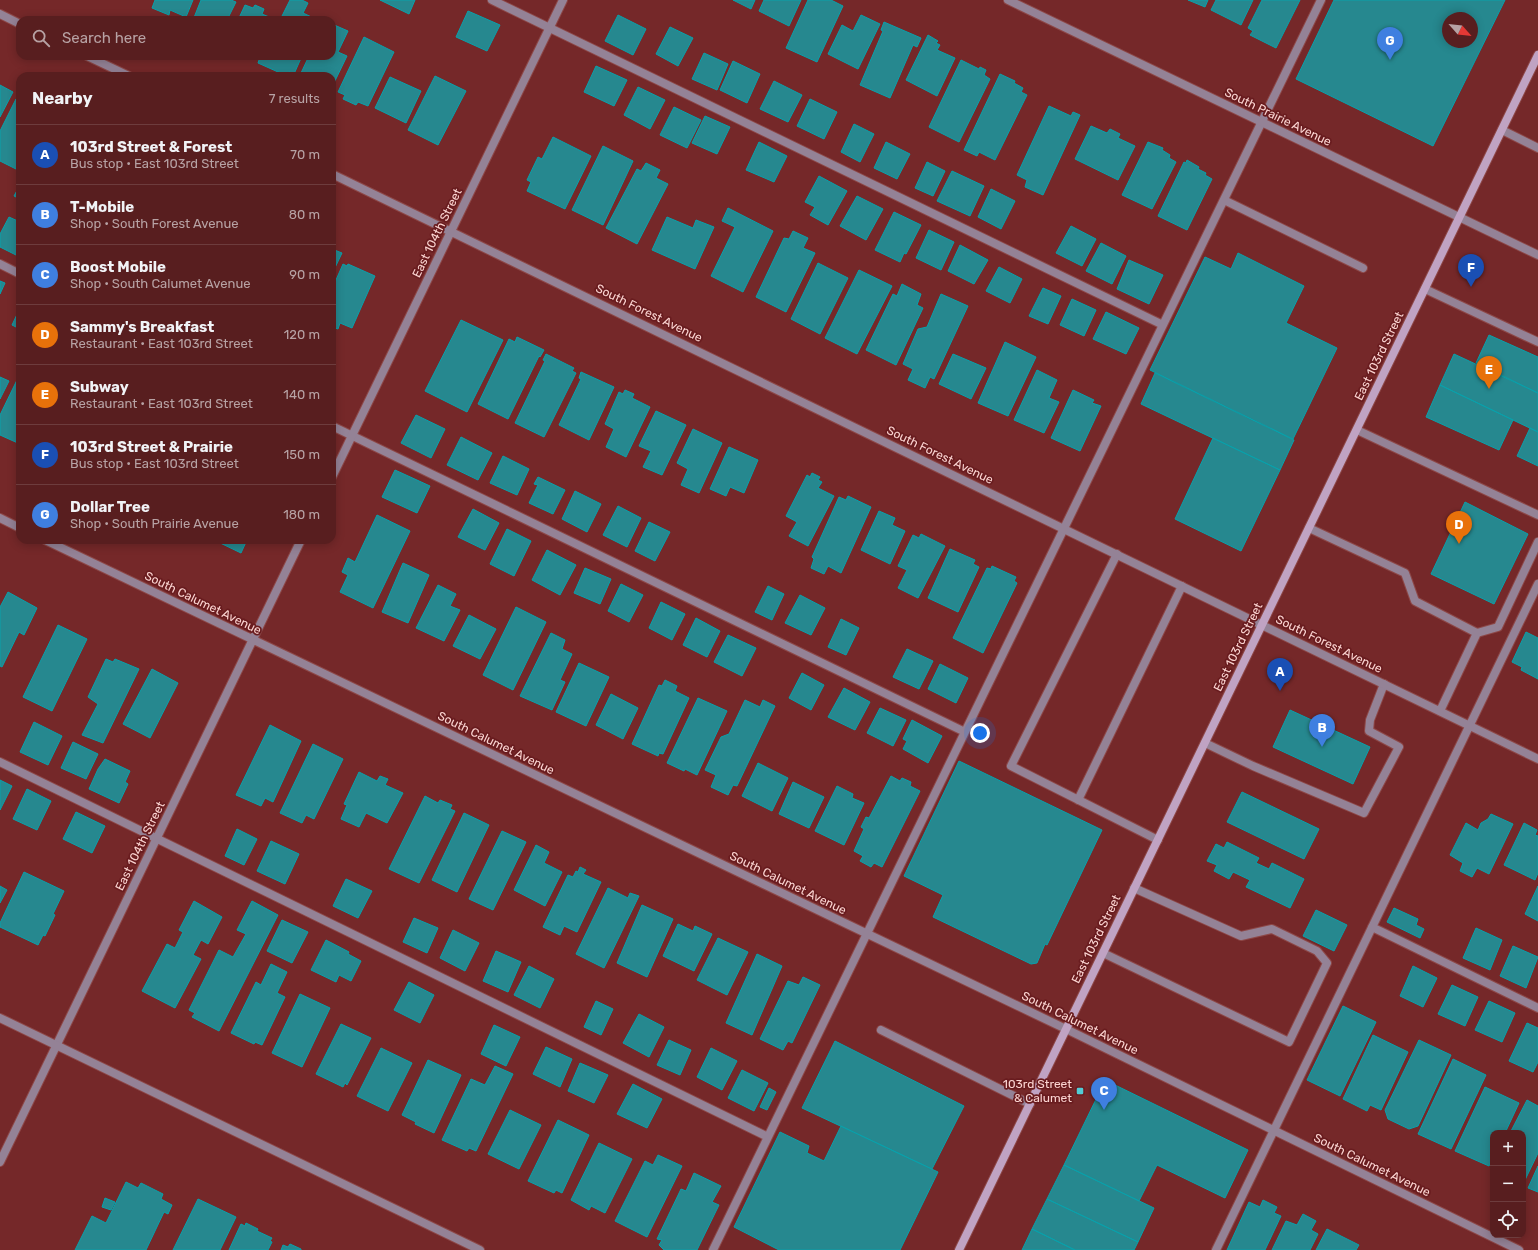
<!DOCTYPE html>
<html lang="en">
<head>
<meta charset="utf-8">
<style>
  :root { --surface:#581e1f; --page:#612b2c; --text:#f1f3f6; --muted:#b7a2a4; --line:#6d3c3d; --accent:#52ccd5 }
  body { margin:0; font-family:Rubik,sans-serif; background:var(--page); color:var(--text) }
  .controls { position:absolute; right:12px; bottom:12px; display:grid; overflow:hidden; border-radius:8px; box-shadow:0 2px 10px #0003 }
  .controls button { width:36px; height:36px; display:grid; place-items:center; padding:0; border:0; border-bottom:1px solid var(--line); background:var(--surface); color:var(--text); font:20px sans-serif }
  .compass { position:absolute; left:1442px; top:12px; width:36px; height:36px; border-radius:50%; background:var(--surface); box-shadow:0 2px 10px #0003; rotate:117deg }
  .you { position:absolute; left:980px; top:733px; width:14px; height:14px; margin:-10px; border:3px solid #fff; border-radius:50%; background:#1a73e8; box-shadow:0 0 0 6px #1a73e833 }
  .badge { display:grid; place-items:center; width:26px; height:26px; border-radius:50%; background:var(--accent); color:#fff; font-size:13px; font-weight:700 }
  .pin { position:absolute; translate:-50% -33px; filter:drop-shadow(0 1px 2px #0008) }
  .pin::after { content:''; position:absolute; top:21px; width:14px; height:12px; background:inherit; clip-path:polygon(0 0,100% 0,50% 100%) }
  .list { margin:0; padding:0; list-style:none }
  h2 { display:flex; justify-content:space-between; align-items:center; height:52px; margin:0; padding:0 16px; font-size:17px }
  h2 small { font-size:13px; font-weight:400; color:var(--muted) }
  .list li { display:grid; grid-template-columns:26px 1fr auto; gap:12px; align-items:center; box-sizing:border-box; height:60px; padding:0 16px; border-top:1px solid var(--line) }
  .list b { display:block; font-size:15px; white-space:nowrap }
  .list p { margin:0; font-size:13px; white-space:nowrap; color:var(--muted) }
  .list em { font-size:13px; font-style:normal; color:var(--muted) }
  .icon { flex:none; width:22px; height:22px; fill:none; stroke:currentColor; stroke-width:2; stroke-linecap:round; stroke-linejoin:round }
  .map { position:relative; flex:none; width:1538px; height:1250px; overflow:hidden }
  .search { position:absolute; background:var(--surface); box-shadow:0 2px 10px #0003; left:16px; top:16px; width:320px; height:44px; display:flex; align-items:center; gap:10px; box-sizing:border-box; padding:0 14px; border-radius:12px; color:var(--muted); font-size:15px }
  .panel { position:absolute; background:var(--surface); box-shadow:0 2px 10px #0003; left:16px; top:72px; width:320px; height:472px; border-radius:12px }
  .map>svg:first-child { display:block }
</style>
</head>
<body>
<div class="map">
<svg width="1538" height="1250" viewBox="0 0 1538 1250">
  <rect width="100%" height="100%" fill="#752829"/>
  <path fill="#26888f" stroke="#09a1ab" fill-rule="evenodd" d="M155,0H193L186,17L170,10L169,15L152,8Z
    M201,0H231L236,2L227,20H193Z
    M290,0H302L308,3L303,13L318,20H280Z
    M380,0H415L409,14Z
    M733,0H755L751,9Z
    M764,0H801L789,26L759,11Z
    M808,0H831L843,6L817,62L786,48Z
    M1188,0H1208L1205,7Z
    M1216,0H1253L1241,25L1211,10Z
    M1262,0H1300L1276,48L1250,35L1253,31L1248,28Z
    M1334,0H1505L1433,146L1296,79ZM1448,18H1472V42H1448Z
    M245,5L253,8L255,5L264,9L262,14L274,19L273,20H238Z
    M468,11L500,25L487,51L456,37Z
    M618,15L646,29L633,55L605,41Z
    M861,15L880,24L858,69L828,54L842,25L853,31Z
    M884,22L921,38L917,47L913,45L890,98L860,85L883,31L881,30Z
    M332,24L348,31L338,52L347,56L332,87V76H308L301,73L309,56H332Z
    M670,27L693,38L678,66L656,54Z
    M928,35L938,41L936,43L940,45L937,50L955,58L937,96L906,80Z
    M364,37L394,52L368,106L358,102L356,105L343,99L345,95L338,92Z
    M704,53L728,64L717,90L692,79Z
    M264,56H302L294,74L289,72L287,76L258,63L260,57L263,58Z
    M961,60L979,69L980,67L986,70L984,75L990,79L959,142L929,127Z
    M733,61L760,74L747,103L720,90Z
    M596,66L627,80L614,106L584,92Z
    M1000,74L1015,81L1014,83L1023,88L1021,92L1027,95L995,160L979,152L977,156L964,150Z
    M435,76L466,91L438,145L408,130Z
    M390,77L421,91L406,123L375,108Z
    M774,81L802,95L788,122L760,109Z
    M0,85L13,92L0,117Z
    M638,87L665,100L650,129L624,115Z
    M16,99L20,101V160L16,169L0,161V131Z
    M810,99L837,112L824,139L797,126Z
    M1049,106L1071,116L1073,112L1080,115L1043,195L1025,187L1027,180L1017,175Z
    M674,107L701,120L687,148L660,135Z
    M705,116L730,127L717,154L692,143Z
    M854,124L874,134L860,162L841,152Z
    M1091,126L1107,133L1110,129L1120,134L1118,138L1135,146L1118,180L1075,159Z
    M553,137L591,156L565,209L527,191L531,182L527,180L538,157L542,159Z
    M759,142L787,156L774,182L746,170Z
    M886,142L910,154L897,179L874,168Z
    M1148,142L1163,148L1162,150L1170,155L1169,158L1176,162L1152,209L1122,195Z
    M603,146L633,161L603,225L572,210Z
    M1187,160L1199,167L1198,169L1206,173L1205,175L1212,179L1187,230L1158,216L1184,162L1186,163Z
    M927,162L945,171L933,196L915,188Z
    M646,163L660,170L656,178L668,184L637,244L606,228L637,169L641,171Z
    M952,171L984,186L970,216L937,201Z
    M819,176L847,191L828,225L810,215L815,207L805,202Z
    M20,185V199L14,196Z
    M991,189L1015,201L1001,229L978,217Z
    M857,196L883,209L866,240L840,226Z
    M728,208L773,231L743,292L711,276L735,227L722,221Z
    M894,212L921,225L906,254L904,253L900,262L875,250Z
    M9,217L20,222V257L0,247V234Z
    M667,217L693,228L696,220L714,227L695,269L652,250Z
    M1071,226L1096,239L1082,266L1056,253Z
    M929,230L954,242L941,270L916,258Z
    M793,231L808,238L803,248L815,253L786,312L756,297L784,238L789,239Z
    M1101,243L1126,256L1112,284L1086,271Z
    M960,245L988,260L974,284L948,271Z
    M332,249L342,253L332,274Z
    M1238,253L1304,286L1286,323L1337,348L1293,439L1150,370L1205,257L1231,269Z
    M1129,260L1163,275L1149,304L1117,289Z
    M818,263L848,278L820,334L791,319Z
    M343,264L347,266L348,264L375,276L352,328L340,323L338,329L332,327V289Z
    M999,267L1022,279L1010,303L986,291Z
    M859,270L892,286L857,354L825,338Z
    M0,281L5,283L0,294Z
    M902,284L921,294L917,305L923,308L896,365L866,350L893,294L897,296Z
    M1043,288L1061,296L1048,324L1029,316Z
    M941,294L968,306L934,379L930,377L925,388L908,380L913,369L903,364L918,329L927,327Z
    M1072,299L1096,310L1084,336L1060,325Z
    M20,308V329L12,325Z
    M1106,312L1139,328L1126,354L1093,339Z
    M461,320L503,340L467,412L425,391Z
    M1489,335L1538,357V393L1476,363Z
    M517,337L544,350L540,357L539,356L508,419L478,404L509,339L515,342Z
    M1005,342L1036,357L1008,416L978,403Z
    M546,354L574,368L572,371L576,373L544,437L515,423L545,361L543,360Z
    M953,354L986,368L971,399L939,384Z
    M1454,354L1538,393V432L1440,385Z
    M1037,370L1057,380L1049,398L1059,402L1044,433L1014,420Z
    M581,372L614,387L589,440L559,425L581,379L579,378Z
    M1155,373L1294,440L1280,470L1141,404Z
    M0,377L9,381L0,399Z
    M17,380L20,381V444L0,435V415Z
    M1440,385L1513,420L1499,450L1426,417Z
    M625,390L634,394L632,398L650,407L626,457L606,447L614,429L605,424L619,392L623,394Z
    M1073,390L1094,400L1092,403L1101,406L1080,451L1051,438Z
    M656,411L686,425L662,475L643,467L651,451L639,446Z
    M416,415L445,429L431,458L401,443Z
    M1530,428L1538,432V466L1517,456Z
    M693,429L722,443L699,493L681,485L688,469L677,463Z
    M461,437L492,453L478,480L447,465Z
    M1213,438L1280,470L1241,551L1175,519Z
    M729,447L758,460L744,493L730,487L726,496L710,489Z
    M503,456L529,469L517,495L490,483Z
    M395,470L430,486L417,513L382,497Z
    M812,473L820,477L818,480L822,482L818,488L834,496L808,546L789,536L797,522L786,516L807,475L810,477Z
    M538,477L565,490L553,514L529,503L538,485L534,484Z
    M575,491L601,504L587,532L562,519Z
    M848,496L871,507L841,573L828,566L824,574L811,568L814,559L812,557L839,497L846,500Z
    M1465,502L1528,534L1494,604L1431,574Z
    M618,506L641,518L627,547L603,535Z
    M473,509L499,523L485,550L458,537Z
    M879,511L895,518L892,525L905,531L890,564L861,550Z
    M377,515L410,531L373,608L340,592L348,575L342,572L348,558L355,562Z
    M649,522L670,532L655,561L635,551Z
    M507,529L531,541L514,576L490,564Z
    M921,534L945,546L918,598L898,588L907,570L898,566L913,535L919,538Z
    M214,540H247L241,553Z
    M950,549L975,560L973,564L979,567L958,612L928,598Z
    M547,550L576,565L560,595L532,580Z
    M403,563L429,575L408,623L382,612Z
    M992,566L1016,577L1014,581L1017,583L983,653L953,638L987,568L991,569Z
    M585,568L611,579L600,604L574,593Z
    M621,584L643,595L629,622L608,611Z
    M438,585L456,594L450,606L460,610L444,641L416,628Z
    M768,586L784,594L772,620L755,612Z
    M8,592L37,608L24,635L19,632L2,667L0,666V607Z
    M800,595L825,608L811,635L785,623Z
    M661,602L685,614L672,640L649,628Z
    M516,607L546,622L513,690L483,675Z
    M469,615L496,629L480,659L453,646Z
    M696,618L720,631L707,657L683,645Z
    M841,619L859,628L846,655L828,647Z
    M58,625L87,639L52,711L23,697Z
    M1526,632L1538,638V679L1521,670L1522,667L1512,662Z
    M551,633L565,640L562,649L572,654L560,680L565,682L552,710L520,696Z
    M728,635L756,648L742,676L714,662Z
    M907,649L933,661L919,689L893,677Z
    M106,659L113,662L115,659L139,669L103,743L82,735L98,704L88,697Z
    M579,663L609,677L586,726L556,712Z
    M940,664L968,678L956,703L928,689Z
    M152,669L178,683L150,738L123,724Z
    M802,673L824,685L811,710L789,698Z
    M665,680L677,686L675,691L689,698L663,754L659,753L658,756L632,744L659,685L662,686Z
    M844,688L870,702L855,730L828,717Z
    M611,694L638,708L623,739L596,725Z
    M698,698L727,711L697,775L685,769L684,771L667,763Z
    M745,700L760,707L763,700L775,706L737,786L733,785L728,795L711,787L716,775L705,770L721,737L729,734Z
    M880,708L906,720L893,746L867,733Z
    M1290,710L1370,747L1353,784L1273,747Z
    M912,720L942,736L928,763L903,749L907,741L903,739Z
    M34,722L62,736L48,765L20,752Z
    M270,725L301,741L273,802L265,798L261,806L236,795Z
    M73,742L98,754L86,779L61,768Z
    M313,744L343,759L314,819L306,815L302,823L280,813Z
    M105,759L130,771L125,782L128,784L119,803L89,789L98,769Z
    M959,761L1102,830L1047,945L1045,944L1037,963L1031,964L933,917L943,895L904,876Z
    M758,763L788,778L772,811L742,796Z
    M359,772L377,781L380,776L388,779L385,785L403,793L387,823L366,813L359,827L341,819L347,805L344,804Z
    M891,776L900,781L902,778L911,782L910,786L920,791L882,867L874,863L871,867L860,861L863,856L854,851L864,829L861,827L866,817L869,818Z
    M0,780L12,786L0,810Z
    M793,782L824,797L809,828L779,814Z
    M837,786L853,794L852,798L864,803L844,845L815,831Z
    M27,789L51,801L37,830L13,819Z
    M1242,792L1319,829L1304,859L1227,822Z
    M425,796L438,803L440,800L452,805L450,809L455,811L419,883L389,869Z
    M76,812L105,826L92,853L63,839Z
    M464,813L489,825L457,892L432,880Z
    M1491,814L1513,824L1489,874L1477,868L1472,877L1460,871L1463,863L1450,855L1466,823L1478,830L1481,823L1488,819Z
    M1524,823L1537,830L1535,835L1538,836V873L1535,880L1504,865Z
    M237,829L257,839L244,865L225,856Z
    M502,831L526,842L493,910L469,899Z
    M271,841L299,854L285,884L257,871Z
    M1227,842L1259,858L1256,863L1269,869L1272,863L1304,879L1290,908L1246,887L1250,880L1233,872L1229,879L1214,871L1217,865L1207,861L1216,844L1224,848Z
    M536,845L549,852L544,863L562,872L545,906L514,890Z
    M580,867L586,870L583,874L601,882L577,932L564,926L560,935L543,927L568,875L573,877L576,871L578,872Z
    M24,872L64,891L53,914L55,915L45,936L43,935L38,945L0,927V923Z
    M346,879L372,891L358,918L333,906Z
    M0,886L7,890L0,903Z
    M1538,886V921L1525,914Z
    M608,888L628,898L630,893L639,896L604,968L576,954Z
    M194,901L222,917L208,944L201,940L193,955L201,959L175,1008L142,991L167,944L175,948L183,932L179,930Z
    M252,901L278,915L219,1031L192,1017L195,1013L189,1010L219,950L233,957L246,934L237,930Z
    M642,905L673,919L647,977L617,963Z
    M1394,908L1418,919L1416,925L1424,929L1420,938L1387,922Z
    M1316,910L1347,925L1334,951L1303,936Z
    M414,918L438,928L427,953L403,942Z
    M282,920L308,932L292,963L267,951Z
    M678,924L693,931L695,926L712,934L694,971L663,956Z
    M1476,928L1502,940L1490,970L1463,958Z
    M453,930L479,943L465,971L440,958Z
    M718,938L748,952L727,995L697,980Z
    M326,940L349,952L348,954L361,961L351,981L339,975L336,982L311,970Z
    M1513,946L1538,957L1526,988L1500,976Z
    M496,951L521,962L508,992L483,981Z
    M757,954L782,966L752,1035L726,1023Z
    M271,964L287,972L277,993L285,997L262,1045L255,1042L254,1044L231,1033L256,982L261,985Z
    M529,966L554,979L540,1008L514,995Z
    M1413,966L1437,978L1423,1007L1400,996Z
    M803,977L820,985L792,1043L788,1041L783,1050L760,1039L788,981L799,985Z
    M409,982L434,995L420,1023L394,1010Z
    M1452,985L1478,997L1465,1026L1438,1014Z
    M300,994L330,1008L302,1067L272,1053Z
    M596,1001L613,1009L601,1035L584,1027Z
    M1489,1001L1515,1013L1502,1042L1475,1030Z
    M1343,1006L1376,1022L1340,1096L1307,1080Z
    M639,1014L664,1027L649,1057L623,1043Z
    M1527,1023L1538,1028V1062L1533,1072L1509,1061Z
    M341,1024L371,1038L347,1085L345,1083L343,1087L316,1074Z
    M494,1025L520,1037L506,1066L481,1054Z
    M1373,1035L1408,1052L1381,1110L1370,1105L1367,1111L1343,1099Z
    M669,1040L691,1050L680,1075L657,1065Z
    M1419,1040L1451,1055L1418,1126L1409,1129L1388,1119L1385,1110Z
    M835,1041L964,1106L932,1169L802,1108Z
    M546,1047L572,1059L560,1087L533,1074Z
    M381,1048L412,1063L388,1111L357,1096Z
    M711,1048L737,1061L722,1090L697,1077Z
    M1453,1059L1486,1075L1451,1149L1418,1134Z
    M428,1060L461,1075L434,1133L415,1124L416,1122L402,1115Z
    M580,1063L608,1075L594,1103L568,1091Z
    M495,1066L513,1074L476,1151L469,1148L467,1151L442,1140L471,1079L485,1085Z
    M742,1070L768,1083L754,1111L728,1098Z
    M633,1084L662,1099L647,1128L617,1114Z
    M1108,1084H1113L1248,1150L1225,1198L1157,1165L1139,1201L1064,1165L1101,1089Z
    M1485,1087L1519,1103L1505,1133H1493V1158L1489,1166L1455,1151Z
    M769,1088L776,1092L767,1110L760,1107Z
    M1527,1100L1538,1106V1153L1525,1180L1523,1179V1133H1510Z
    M510,1110L541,1125L519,1169L488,1154Z
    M558,1120L589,1135L562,1193L556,1190L554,1193L528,1181Z
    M841,1126L938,1172L900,1250H779L734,1227L780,1132L809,1146L807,1153L824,1161Z
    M599,1143L632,1159L605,1213L591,1206L589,1210L571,1200Z
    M658,1155L682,1166L647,1237L615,1221L645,1161L653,1165Z
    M1064,1165L1154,1208L1138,1242L1047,1199Z
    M1538,1166V1192L1528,1188Z
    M694,1173L721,1186L712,1202L719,1205L697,1250H664L659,1245L662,1240L657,1239L681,1189L686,1191Z
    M126,1182L138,1188L141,1183L163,1194L161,1199L172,1205L168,1214L164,1212L146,1250H75L92,1216L106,1223Z
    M105,1198L115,1202L111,1210L102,1207Z
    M198,1199L236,1217L220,1250H173Z
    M1047,1199L1138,1242L1134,1250H1075L1032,1229Z
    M1263,1200L1277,1207L1274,1213L1281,1216L1265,1250H1227L1249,1202L1260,1207Z
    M1303,1214L1316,1221L1311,1230L1318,1234L1310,1250H1272L1286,1221L1297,1225Z
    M246,1223L258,1229L257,1231L272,1238L270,1241L272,1242L268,1250H229L241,1224L245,1226Z
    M1032,1229L1075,1250H1022Z
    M1327,1229L1359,1245L1356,1250H1316Z
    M290,1244L301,1249V1250H281L283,1245L288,1247Z"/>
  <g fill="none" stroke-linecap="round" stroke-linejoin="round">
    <g stroke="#8d4747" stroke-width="10">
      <path id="service" d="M492,0L1163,325
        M1502,130L1538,148
        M1224,200L1363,268
        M0,264L20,274
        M1425,289L1538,342
        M332,426L965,732
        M1357,430L1538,515
        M1309,528L1405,573L1415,601L1477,633L1440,711
        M1117,554L1011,766L1158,840
        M1477,633L1498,627L1538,542
        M1205,743L1253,766L1364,813L1399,747L1369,731L1370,720L1384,684
        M0,762L768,1137
        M1078,800L1182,586
        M1372,927L1538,1008
        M1103,953L1289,1042L1327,963L1317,951L1272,929L1241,936L1134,888
        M881,1030L1030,1104
        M713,1250L1321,0
        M1216,1250L1538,584"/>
    </g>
    <g stroke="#8d4747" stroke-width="10">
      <path id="minor" d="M1008,0L1538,255
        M0,14L20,24
        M87,56L129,76
        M332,174L1538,759
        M332,477L563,0
        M0,518L20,528
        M45,540L1066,1029L1519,1250
        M0,1162L301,540"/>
    </g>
    <g stroke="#8d4747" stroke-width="10">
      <path id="tertiary" d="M0,1018L480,1250"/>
    </g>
    <g stroke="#8d4747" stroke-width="10">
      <path id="secondary" d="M959,1250L1538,55"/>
    </g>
    <use href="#service" stroke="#948296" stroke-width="8"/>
    <use href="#minor" stroke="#948296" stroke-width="8"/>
    <use href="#tertiary" stroke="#948296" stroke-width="8"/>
    <use href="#secondary" stroke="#c0a3c3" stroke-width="8"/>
  </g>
  <rect fill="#52ccd5" stroke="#691c1f" stroke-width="1.5" x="1076" y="1087" width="8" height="8" rx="2"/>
  <g text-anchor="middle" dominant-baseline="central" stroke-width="3.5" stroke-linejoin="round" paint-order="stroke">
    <g font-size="12" fill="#fcd5d2" stroke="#691c1f">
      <text transform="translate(1278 117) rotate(26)">South Prairie Avenue</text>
      <text transform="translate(437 233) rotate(-64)">East 104th Street</text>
      <text transform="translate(649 313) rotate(26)">South Forest Avenue</text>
      <text transform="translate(1379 356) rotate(-64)">East 103rd Street</text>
      <text transform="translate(940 455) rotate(26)">South Forest Avenue</text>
      <text transform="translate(203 603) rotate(26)">South Calumet Avenue</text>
      <text transform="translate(1329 644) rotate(26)">South Forest Avenue</text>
      <text transform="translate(1238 647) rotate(-64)">East 103rd Street</text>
      <text transform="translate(496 743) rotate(26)">South Calumet Avenue</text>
      <text transform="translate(140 846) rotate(-64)">East 104th Street</text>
      <text transform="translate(788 883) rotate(26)">South Calumet Avenue</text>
      <text transform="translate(1096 939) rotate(-64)">East 103rd Street</text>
      <text transform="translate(1080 1023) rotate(26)">South Calumet Avenue</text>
      <text transform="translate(1372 1165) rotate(26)">South Calumet Avenue</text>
    </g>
    <g font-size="12" fill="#fcd5d2" stroke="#691c1f" text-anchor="end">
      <text x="1072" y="1084">103rd Street<tspan x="1072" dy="14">&amp; Calumet</tspan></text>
    </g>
  </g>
</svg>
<div class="controls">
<button>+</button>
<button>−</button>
<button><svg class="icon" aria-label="locate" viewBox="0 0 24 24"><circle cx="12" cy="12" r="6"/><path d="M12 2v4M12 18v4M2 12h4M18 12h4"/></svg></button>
</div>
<svg class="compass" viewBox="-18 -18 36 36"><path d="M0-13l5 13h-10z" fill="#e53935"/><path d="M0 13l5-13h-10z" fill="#b7a2a4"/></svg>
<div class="you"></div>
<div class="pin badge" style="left:1280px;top:691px;background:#1a4fb4">A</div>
<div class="pin badge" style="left:1322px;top:747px;background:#3f7fe0">B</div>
<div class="pin badge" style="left:1104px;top:1110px;background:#3f7fe0">C</div>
<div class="pin badge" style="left:1459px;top:544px;background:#e8710a">D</div>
<div class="pin badge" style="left:1489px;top:389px;background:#e8710a">E</div>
<div class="pin badge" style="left:1471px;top:287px;background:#1a4fb4">F</div>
<div class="pin badge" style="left:1390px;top:60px;background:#3f7fe0">G</div>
<div class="search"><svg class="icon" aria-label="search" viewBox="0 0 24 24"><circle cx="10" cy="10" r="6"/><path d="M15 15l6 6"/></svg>Search here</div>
<section class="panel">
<h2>Nearby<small>7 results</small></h2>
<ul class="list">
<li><span class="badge" style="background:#1a4fb4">A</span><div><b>103rd Street &amp; Forest</b><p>Bus stop · East 103rd Street</p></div><em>70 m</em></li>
<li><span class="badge" style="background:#3f7fe0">B</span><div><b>T-Mobile</b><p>Shop · South Forest Avenue</p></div><em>80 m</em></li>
<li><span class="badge" style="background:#3f7fe0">C</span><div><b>Boost Mobile</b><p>Shop · South Calumet Avenue</p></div><em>90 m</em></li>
<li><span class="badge" style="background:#e8710a">D</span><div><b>Sammy's Breakfast</b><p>Restaurant · East 103rd Street</p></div><em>120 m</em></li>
<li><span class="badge" style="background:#e8710a">E</span><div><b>Subway</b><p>Restaurant · East 103rd Street</p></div><em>140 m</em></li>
<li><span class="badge" style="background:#1a4fb4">F</span><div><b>103rd Street &amp; Prairie</b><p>Bus stop · East 103rd Street</p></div><em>150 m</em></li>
<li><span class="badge" style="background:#3f7fe0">G</span><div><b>Dollar Tree</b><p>Shop · South Prairie Avenue</p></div><em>180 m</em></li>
</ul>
</section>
</div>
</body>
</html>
